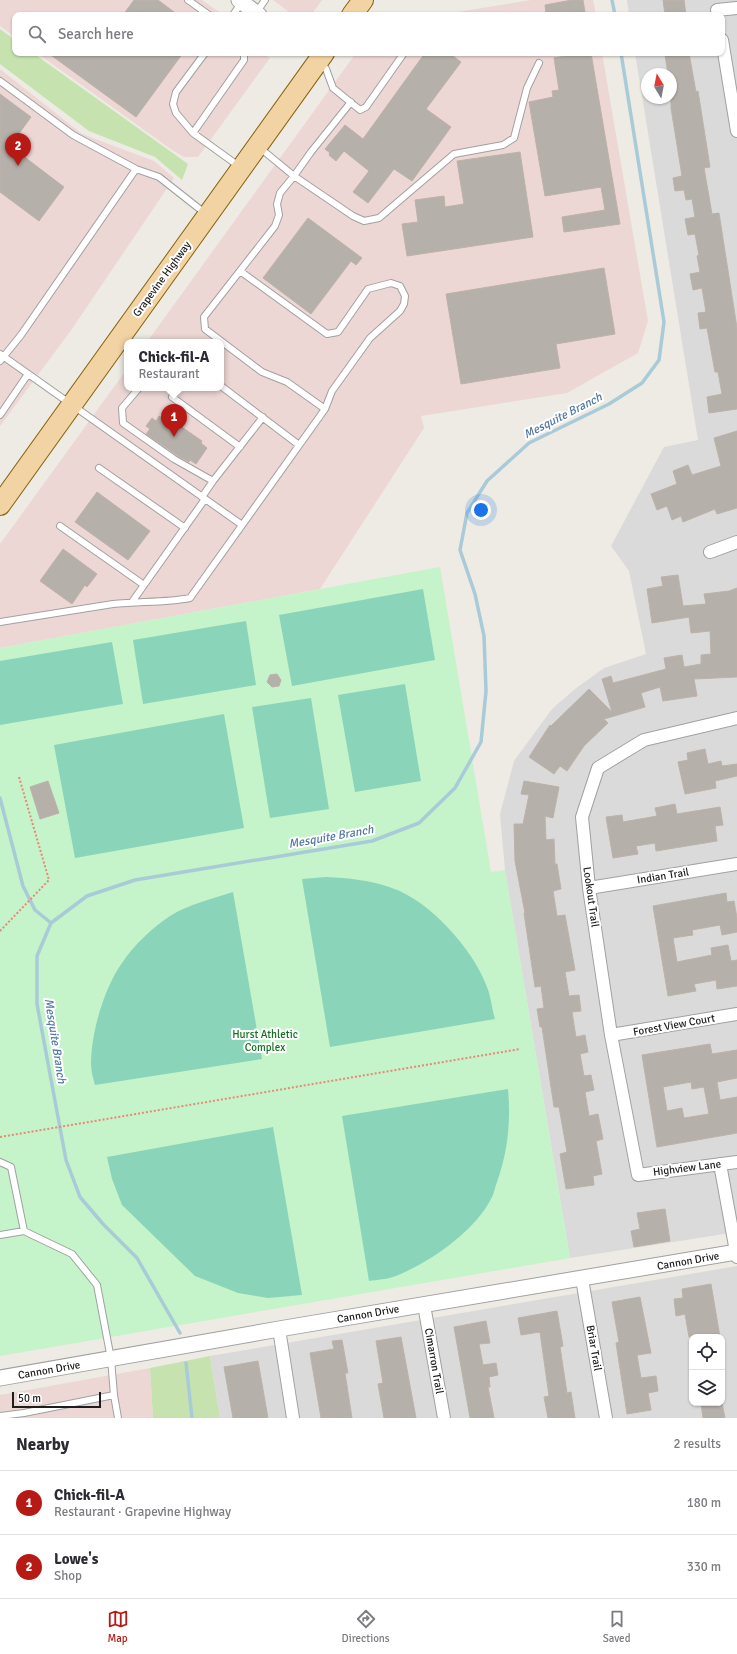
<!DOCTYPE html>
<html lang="en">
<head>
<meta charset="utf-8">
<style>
  :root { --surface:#fff; --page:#f2f2f3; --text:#2b2b33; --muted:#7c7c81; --line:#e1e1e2; --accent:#b71a14 }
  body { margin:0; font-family:Signika,sans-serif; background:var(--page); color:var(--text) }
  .controls { position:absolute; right:12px; bottom:12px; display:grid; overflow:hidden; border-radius:8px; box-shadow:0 1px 3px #0004 }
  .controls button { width:36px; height:36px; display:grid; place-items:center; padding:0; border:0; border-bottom:1px solid var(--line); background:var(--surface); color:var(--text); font:20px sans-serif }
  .compass { position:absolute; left:641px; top:68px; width:36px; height:36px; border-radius:50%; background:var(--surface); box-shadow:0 1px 3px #0004; rotate:350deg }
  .scale { position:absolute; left:12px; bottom:10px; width:89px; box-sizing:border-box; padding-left:4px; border:2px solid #1d1d1d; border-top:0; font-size:11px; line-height:14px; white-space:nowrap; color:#1d1d1d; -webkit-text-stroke:3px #fff; paint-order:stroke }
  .you { position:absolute; left:481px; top:510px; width:14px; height:14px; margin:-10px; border:3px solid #fff; border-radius:50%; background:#1a73e8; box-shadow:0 0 0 6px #1a73e833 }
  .badge { display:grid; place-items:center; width:26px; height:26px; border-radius:50%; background:var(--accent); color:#fff; font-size:13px; font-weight:700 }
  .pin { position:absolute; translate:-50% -33px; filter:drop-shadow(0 1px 2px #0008) }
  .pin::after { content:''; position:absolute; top:21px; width:14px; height:12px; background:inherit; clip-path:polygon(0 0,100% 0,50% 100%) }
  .popup { position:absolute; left:124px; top:339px; width:100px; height:52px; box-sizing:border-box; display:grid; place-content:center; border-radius:8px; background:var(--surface); filter:drop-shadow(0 1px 3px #0005); font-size:13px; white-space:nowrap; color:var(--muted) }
  .popup b { font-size:15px; color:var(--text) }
  .popup::after { content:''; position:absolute; left:50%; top:100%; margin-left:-8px; border:8px solid transparent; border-top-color:var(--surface) }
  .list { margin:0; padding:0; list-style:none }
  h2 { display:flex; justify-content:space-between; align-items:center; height:52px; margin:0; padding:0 16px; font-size:17px }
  h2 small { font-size:13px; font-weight:400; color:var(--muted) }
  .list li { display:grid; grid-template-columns:26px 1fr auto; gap:12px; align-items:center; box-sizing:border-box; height:64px; padding:0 16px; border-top:1px solid var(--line) }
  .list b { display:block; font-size:15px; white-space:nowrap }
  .list p { margin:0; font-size:13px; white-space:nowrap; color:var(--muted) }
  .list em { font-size:13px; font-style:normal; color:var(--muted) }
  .icon { flex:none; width:22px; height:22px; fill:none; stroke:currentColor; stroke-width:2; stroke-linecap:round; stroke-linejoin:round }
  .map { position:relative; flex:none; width:737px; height:1418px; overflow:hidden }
  .search { position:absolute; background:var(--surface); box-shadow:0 1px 3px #0004; left:12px; right:12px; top:12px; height:44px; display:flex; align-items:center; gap:10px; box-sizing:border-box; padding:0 14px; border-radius:8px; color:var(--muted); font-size:15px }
  .sheet { height:180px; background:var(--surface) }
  nav { display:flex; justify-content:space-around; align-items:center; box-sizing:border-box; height:56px; border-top:1px solid var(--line); background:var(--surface); font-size:11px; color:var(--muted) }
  nav a { display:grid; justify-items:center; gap:2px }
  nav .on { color:var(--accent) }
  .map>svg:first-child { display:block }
</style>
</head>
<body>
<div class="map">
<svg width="737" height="1418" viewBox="0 0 737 1418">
  <rect width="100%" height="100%" fill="#edebe4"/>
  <path fill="#dbdada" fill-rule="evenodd" d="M627,0H737V1232L570,1258L505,870L500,814L514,761L552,709L575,689L604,668L646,654L629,571L611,546L664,447L698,440L635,53H722V15H629ZM647,74H671V98H647Z
    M737,1266V1418H220L210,1356ZM692,1337H722V1403H692Z"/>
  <path fill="#edd7d5" d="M0,0H202L223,15H15V37L0,26Z
    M273,0H322L311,15H293Z
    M531,0H593L596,15H439Z
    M37,53H262L270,58L198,157H184L172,150Z
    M356,53H602L648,321L638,353L567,393L421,416L424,428L320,589L0,648V544L127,369V388H221V342H147Z
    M0,69L82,134L154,161L174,178L72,329L0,426Z
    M150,1368L153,1418H0V1395Z"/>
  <path fill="#c6e3af" d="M0,29L15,40V53H33L188,164L182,180L155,157L89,131L0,64Z
    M210,1356L220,1418H153L150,1368Z"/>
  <path fill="#c5f3ca" d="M440,567L491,872L505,870L570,1258L0,1356V648Z"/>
  <path fill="#8ad5ba" d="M423,589L435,660L292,686L279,615Z
    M246,621L256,685L143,704L133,640Z
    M112,642L123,704L0,725V661Z
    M405,684L421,781L355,792L338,695Z
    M311,698L329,809L270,818L252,707Z
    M224,714L244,828L75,858L54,745Z
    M326,877C348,878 370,880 392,888C430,901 473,949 487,987C491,997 492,1009 495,1019L330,1047L302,879Z
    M233,892L262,1059L95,1085C93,1078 91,1071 91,1064C91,1033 104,988 122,963C134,945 153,927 170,916C189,904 212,899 233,892Z
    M508,1089C511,1121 508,1151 497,1182C495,1187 494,1194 491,1199C474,1232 430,1262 396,1276C388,1279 377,1280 369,1281L342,1116Z
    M273,1127L302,1295L268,1298L238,1293L195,1276L122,1205L112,1179L107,1157Z"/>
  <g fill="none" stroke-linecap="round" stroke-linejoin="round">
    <path stroke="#a9cbd7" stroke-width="3.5" d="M612,0L615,15
      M0,798L23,886L35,910L51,923
      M180,1333L137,1258L103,1224L80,1197L66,1160L37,1004V956L51,923L87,896L135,880L372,841L419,823L455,788L481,742L486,691L484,636L475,594L460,550L467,513L487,481L529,443L609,404L642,383L659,360L664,322L621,53
      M186,1363L192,1418"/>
  </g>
  <path fill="#b6b0aa" stroke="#bdb2a8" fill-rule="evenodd" d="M134,0H158L178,15H123Z
    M572,0H583L585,12L567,15H546L545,5Z
    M663,0H684L686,15H665Z
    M48,53H183L136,117Z
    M425,53H449L461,62L426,109L451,127L412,181L394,169L368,203L353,192L369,171L344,151L336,161L329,155L330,153L325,149L345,125L363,139Z
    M583,53H591L620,224L564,232L562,217L605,210L601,187L545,196L529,102L553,97L552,91L559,90L554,58Z
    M679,53H689L696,92L698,91L710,167L704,168L712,214L719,213L737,328V409L709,413L707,397L722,394L718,372H715L707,328L700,329L698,313L706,312L702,288L693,290L690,274L700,272L697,256L699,255L695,234L688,235L685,219L695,217L692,199L686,200L684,190L675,191L673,178L682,176L671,108V74H668L665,55Z
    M0,94L31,117L10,146L64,187L39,221L0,192Z
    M520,152L533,237L407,256L402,224L418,222L415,200L444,196L445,207L464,204L457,161Z
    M308,218L362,258L356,265L351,261L311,314L263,278Z
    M604,268L615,334L556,344L560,368L461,384L446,294Z
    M159,416L171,424L173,421L202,441L201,443L207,448L196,464L190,460L189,462L178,456L146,434L150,429L146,426L152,418L156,421Z
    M737,431V508L717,514L715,509L683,522L681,516L672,520L667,506L657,510L651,494L677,484L673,471L688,465L692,475L721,466L714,438Z
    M97,492L150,531L128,560L75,522Z
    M63,549L97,574L87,587L85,585L72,604L40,581Z
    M678,575L683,606L706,604L704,594L729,591L737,588V677L694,679L697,696L663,701L660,687L641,693L645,707L604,719L608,723L584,746L567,771L560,766L554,774L529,757L550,725L551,726L589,689L612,712L602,679L611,676L613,683L666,669L664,658L682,655L684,667L701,664V655L711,654L710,631L691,633L689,617L652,623L647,589L663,586L661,577Z
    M277,674L281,680L279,686L272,687L267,682L270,675Z
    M705,749L708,764L721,761L722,766L737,764V776L715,781L716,788L685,794L678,762L688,760L687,753Z
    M48,781L59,813L40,819L30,787Z
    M524,781L559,787L553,818L545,816L546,840L554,839L555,864H557L561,889L553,891L557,916L565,915L575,970L565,972L569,996L579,995L581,1011L572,1012L576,1037L585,1035L588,1052L580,1054L584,1076L591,1075L594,1090L585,1092L589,1116L598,1114L603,1139L596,1141L602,1174L593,1176L594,1185L566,1189L560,1154L567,1152L559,1107H554L542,1027H540L537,1009L544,1008L541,986L535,987L524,913H525L515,861L514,824H523L529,795L521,794Z
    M675,804L677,814L720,807L723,825L715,826L717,841L656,851L655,843L636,846L638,854L613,858L606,817L622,815L623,822L657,816L655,808Z
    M726,893L727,902L734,901L737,918V932L722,935L720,925L692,930L693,935L673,938L677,962L712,955L711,948L728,945L731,961L737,960V986L717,989L716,980L694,984L696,991L668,996L653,906Z
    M710,1044L712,1054L737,1050V1078L717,1082L720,1100L737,1097V1133L657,1147L642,1055ZM691,1082L692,1089L704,1087L709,1114L684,1118L682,1108L667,1111L663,1087Z
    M665,1209L670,1241L634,1247L631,1231L640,1229L637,1213Z
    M711,1284L720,1337H689L685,1314L676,1316L674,1299L683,1298L682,1289Z
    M640,1297L651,1353L637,1355L641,1378L656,1376L658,1391L648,1393L651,1410L627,1414L616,1343L619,1342L612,1302Z
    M557,1311L563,1346L560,1347L567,1393L571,1392L575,1418H548L544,1397L549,1396L540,1332L521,1335L518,1318Z
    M486,1321L490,1343L479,1344L483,1365L496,1363L498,1375L489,1377L490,1387H488L494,1418H470L454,1327Z
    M401,1337L416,1418H384L378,1384L383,1383L376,1341Z
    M342,1340L348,1373H345L352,1418H321L310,1353L334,1349L332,1341Z
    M258,1361L268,1418H233L224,1367Z
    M701,1403H722L725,1418H703Z"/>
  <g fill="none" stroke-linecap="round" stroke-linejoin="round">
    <g stroke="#a1a1a1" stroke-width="8">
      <path id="service" d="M188,0L209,15
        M256,13L265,0
        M233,15L242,2
        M205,53L176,92L173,104L176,113L193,133L240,167
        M321,62L326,69L333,88L360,110L366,107L404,53
        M0,81L73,135L136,169L159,177L206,214
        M351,102L311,152L294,176L353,216L364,221L379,218L454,154L503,145L514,138L527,88L539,63
        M193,133L244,60V53
        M240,271L327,334L338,332L368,289L391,283L400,286L405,296L404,304L400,311L370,338L332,391L325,409
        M0,354L242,525
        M0,361L21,335L136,169
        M221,386L299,445
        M139,388L122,408L123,423L174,459L213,481L202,497
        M178,388L172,397L240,447
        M0,415L28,374
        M99,468L185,528
        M213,481L263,417
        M60,526L144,585
        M132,602L205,499
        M0,622L113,604C139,601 165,603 190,598L325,409L287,382L262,372L205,329L204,317L275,226L279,215L277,204L280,193L294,176L260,148
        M0,1162L11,1167L24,1231
        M0,1235L24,1231L72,1254L97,1285L111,1359L114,1395L24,1413L0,1416
        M114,1395L118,1418"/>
    </g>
    <g stroke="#a1a1a1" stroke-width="14">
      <path id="minor" d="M717,10L737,8
        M722,40L737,131
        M710,552L737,542
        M737,718L644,740L598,768L582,817L589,888L611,1035L638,1175L737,1162
        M589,888L737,864
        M611,1035L737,1014
        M720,1164L737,1257
        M582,1279L606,1418
        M424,1305L444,1418
        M279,1329L293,1418"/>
    </g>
    <g stroke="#a1a1a1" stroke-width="17">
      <path id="tertiary" d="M239,0L259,15
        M0,1378L279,1329L737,1252"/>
    </g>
    <g stroke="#88640f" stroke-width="22">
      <path id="primary" d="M352,15L363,0
        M0,505L324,53"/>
    </g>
    <path stroke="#eb8777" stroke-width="2" stroke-dasharray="2 2" stroke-linecap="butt" d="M0,931L49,880L19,777
      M0,1137L520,1049"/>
    <use href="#service" stroke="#fff" stroke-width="6"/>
    <use href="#minor" stroke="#fff" stroke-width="12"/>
    <use href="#tertiary" stroke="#fff" stroke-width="15"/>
    <use href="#primary" stroke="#f2d3a4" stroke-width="20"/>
  </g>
  <g text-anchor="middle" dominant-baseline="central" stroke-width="4" stroke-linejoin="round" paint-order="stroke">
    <g font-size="11" fill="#1d1d1d" stroke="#fff">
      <text transform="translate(162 279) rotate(-54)">Grapevine Highway</text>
      <text transform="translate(663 876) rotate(-9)">Indian Trail</text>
      <text transform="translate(591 897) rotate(82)">Lookout Trail</text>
      <text transform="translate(674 1025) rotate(-10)">Forest View Court</text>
      <text transform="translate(687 1168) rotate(-7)">Highview Lane</text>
      <text transform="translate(688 1261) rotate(-10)">Cannon Drive</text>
      <text transform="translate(368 1314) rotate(-10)">Cannon Drive</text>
      <text transform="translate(594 1348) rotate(80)">Briar Trail</text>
      <text transform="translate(434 1361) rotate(80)">Cimarron Trail</text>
      <text transform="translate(49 1370) rotate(-10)">Cannon Drive</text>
    </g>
    <g font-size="11" fill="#167021" stroke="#fff">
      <text x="265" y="1034">Hurst Athletic<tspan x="265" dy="13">Complex</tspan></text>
    </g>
    <g font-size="12" font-style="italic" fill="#5478a3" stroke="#fff">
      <text transform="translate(563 416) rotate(-27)">Mesquite Branch</text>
      <text transform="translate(331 837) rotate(-10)">Mesquite Branch</text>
      <text transform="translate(55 1041) rotate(81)">Mesquite Branch</text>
    </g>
  </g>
</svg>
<div class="controls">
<button><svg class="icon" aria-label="locate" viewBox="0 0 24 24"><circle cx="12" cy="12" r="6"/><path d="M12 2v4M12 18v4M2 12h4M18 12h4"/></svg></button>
<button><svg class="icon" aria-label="layers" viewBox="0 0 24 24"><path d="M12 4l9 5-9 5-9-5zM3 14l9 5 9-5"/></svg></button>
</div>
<svg class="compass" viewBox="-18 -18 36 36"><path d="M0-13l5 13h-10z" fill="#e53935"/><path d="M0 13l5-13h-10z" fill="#7c7c81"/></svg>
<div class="scale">50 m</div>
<div class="you"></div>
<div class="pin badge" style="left:174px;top:437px">1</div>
<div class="popup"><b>Chick-fil-A</b>Restaurant</div>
<div class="pin badge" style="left:18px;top:166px">2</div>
<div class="search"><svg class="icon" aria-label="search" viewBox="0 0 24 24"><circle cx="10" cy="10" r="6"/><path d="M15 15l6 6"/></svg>Search here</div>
</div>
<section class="sheet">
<h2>Nearby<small>2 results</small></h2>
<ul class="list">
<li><span class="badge">1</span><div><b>Chick-fil-A</b><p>Restaurant · Grapevine Highway</p></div><em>180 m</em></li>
<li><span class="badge">2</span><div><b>Lowe's</b><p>Shop</p></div><em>330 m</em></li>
</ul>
</section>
<nav>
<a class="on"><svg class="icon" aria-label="map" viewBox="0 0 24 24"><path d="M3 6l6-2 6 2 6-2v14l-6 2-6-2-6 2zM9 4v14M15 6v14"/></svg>Map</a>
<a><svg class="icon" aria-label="directions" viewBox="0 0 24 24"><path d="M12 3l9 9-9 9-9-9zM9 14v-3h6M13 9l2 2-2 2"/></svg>Directions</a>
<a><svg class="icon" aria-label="saved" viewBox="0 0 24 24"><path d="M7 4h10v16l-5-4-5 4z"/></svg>Saved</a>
</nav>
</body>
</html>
